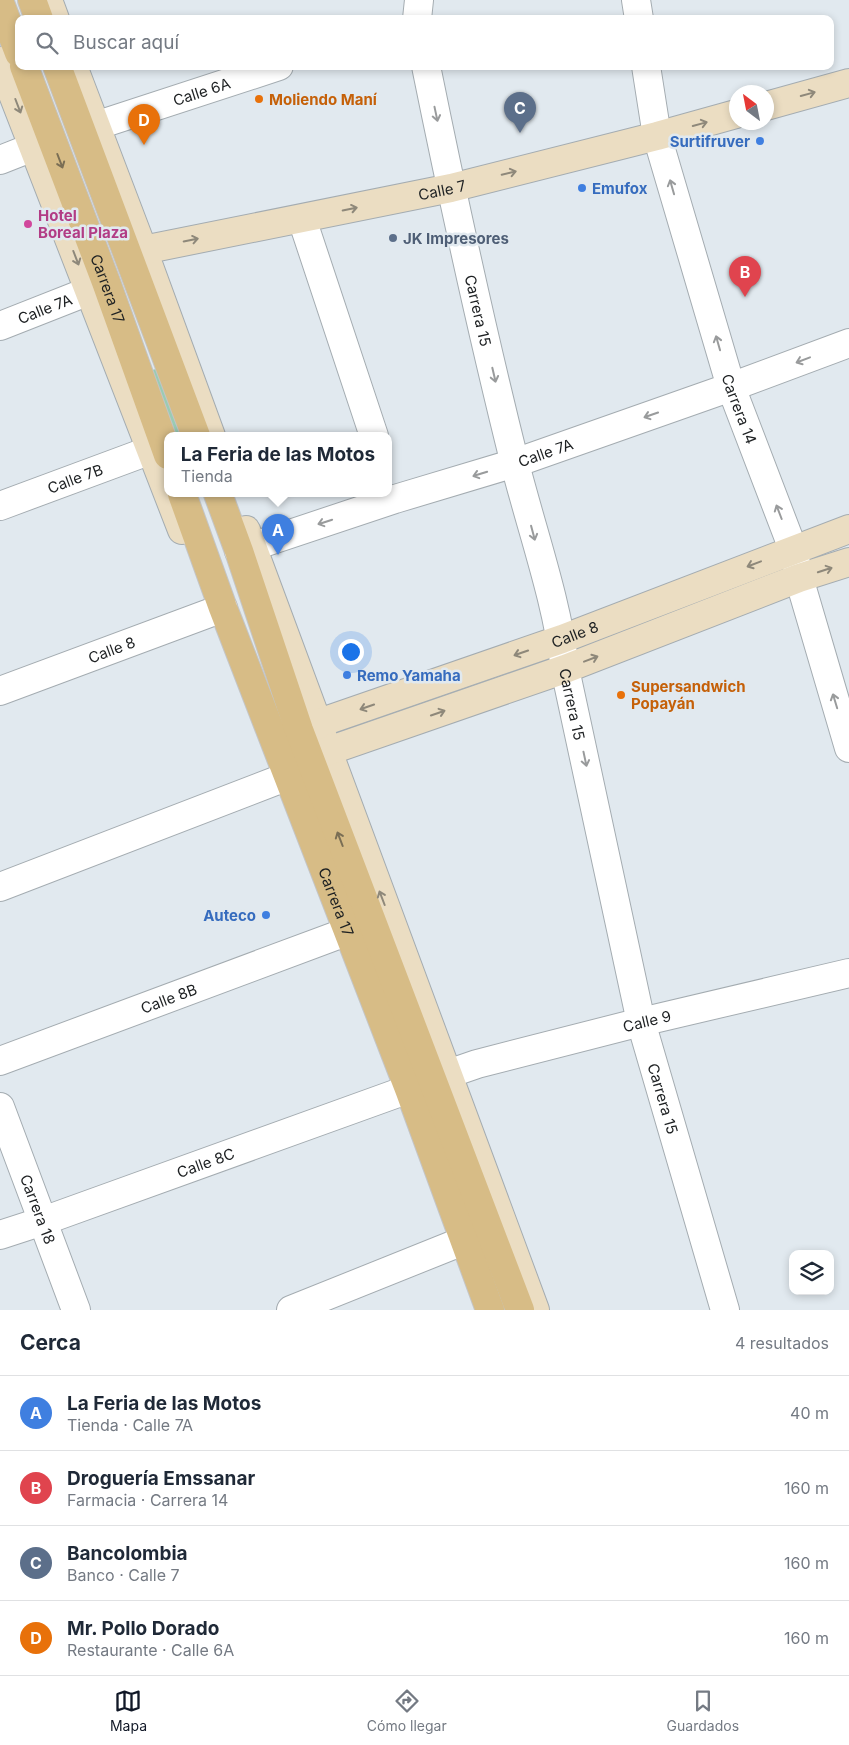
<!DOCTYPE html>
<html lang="es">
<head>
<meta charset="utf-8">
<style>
  :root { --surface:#fff; --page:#f6f6f7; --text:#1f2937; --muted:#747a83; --line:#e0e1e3; --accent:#111827 }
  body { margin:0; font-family:Inter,sans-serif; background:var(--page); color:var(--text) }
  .controls { position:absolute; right:15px; bottom:15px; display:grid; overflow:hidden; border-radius:10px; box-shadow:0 2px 8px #0003 }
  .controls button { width:45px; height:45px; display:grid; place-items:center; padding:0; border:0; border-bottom:1px solid var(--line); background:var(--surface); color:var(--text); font:25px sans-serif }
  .compass { position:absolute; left:729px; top:85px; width:45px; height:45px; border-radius:50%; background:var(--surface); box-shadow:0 2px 8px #0003; rotate:328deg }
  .you { position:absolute; left:350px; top:651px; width:18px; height:18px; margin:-12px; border:4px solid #fff; border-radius:50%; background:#1a73e8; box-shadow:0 0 0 8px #1a73e833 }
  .badge { display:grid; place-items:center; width:32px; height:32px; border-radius:50%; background:var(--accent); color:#fff; font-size:16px; font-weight:700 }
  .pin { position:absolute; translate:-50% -41px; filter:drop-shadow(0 1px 2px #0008) }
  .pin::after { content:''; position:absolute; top:26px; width:18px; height:15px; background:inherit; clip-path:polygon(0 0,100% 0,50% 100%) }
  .popup { position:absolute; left:164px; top:432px; width:228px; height:65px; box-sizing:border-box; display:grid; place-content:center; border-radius:10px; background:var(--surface); filter:drop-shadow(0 1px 4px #0005); font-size:16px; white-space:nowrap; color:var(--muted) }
  .popup b { font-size:19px; color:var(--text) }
  .popup::after { content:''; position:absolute; left:50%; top:100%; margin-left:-10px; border:10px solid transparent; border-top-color:var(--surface) }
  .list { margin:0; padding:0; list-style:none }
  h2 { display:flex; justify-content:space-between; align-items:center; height:65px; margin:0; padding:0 20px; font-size:21px }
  h2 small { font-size:16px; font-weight:400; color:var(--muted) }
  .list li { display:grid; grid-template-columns:32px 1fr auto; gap:15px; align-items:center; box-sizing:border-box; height:75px; padding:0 20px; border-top:1px solid var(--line) }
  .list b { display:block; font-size:19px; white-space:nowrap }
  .list p { margin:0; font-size:16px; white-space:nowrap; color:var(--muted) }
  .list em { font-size:16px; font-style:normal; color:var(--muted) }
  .icon { flex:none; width:28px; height:28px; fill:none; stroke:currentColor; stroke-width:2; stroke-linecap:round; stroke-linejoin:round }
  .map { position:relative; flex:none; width:849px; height:1310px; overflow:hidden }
  .search { position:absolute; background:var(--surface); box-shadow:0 2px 8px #0003; left:15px; right:15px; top:15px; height:55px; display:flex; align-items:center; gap:12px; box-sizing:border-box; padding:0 18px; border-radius:10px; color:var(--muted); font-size:19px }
  .sheet { height:365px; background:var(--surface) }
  nav { display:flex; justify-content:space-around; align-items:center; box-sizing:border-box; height:70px; border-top:1px solid var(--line); background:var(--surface); font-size:14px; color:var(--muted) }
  nav a { display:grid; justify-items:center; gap:2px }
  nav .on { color:var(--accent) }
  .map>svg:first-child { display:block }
</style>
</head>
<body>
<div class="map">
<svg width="849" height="1310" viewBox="0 0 849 1310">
  <rect width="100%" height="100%" fill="#e1e9ef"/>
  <path fill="#99ccb4" d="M165,367L191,436H168L143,372Z"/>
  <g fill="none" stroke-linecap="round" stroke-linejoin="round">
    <g stroke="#a4acb1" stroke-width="30">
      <g id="street">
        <path d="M636,0L639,19"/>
        <path d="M417,19L419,0"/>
        <path id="s1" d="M426,66C453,199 482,332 515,464C532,531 557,600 565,669L641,1022L725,1310"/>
        <path id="s2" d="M646,66L657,136L731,387L793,549L799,578L849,748"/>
        <path id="s3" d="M95,126L279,66"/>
        <path d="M0,160L33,147"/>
        <path d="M302,219L374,436"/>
        <path id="s4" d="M0,326L89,291"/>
        <path id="s5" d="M0,506L151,450"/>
        <path id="s6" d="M239,551L395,499L515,463L731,387L849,343"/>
        <path id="s7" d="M0,691L223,608"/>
        <path d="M0,887L278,780"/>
        <path id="s8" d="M0,1061L338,935"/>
        <path id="s9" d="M448,1074L477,1064L641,1022L849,973"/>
        <path id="s10" d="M0,1107L76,1310"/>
        <path id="s11" d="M0,1235L43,1221L409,1089"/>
        <path d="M291,1310L458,1243"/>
      </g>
    </g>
    <g stroke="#a4acb1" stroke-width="30">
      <g id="secondary">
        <path d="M48,0L55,19"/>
        <path d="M0,61L182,530"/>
        <path d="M73,66L143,250L211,436"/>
        <path d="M766,106L849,83"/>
        <path id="s12" d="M143,250L451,188L657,136L736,114"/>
        <path d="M246,530L535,1310"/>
        <path id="s13" d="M299,730L562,639L849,529"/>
        <path d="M311,757L565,669L799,578L849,562"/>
      </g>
    </g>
    <g stroke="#c4c5c6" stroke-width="30">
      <g id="primary">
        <path d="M32,0L39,19"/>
        <path d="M0,3L19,53"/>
        <path id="s14" d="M24,66L106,282L168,455"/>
        <path d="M57,66L196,436"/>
        <path id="s15" d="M182,494L223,608L409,1089L490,1310"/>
        <path d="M218,494L239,551L299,730L520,1310"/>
      </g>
    </g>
    <use href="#street" stroke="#fff" stroke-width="28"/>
    <use href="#secondary" stroke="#ebddc2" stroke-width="28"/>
    <use href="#primary" stroke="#d7bc86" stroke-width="28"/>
  </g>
  <defs><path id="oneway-shaft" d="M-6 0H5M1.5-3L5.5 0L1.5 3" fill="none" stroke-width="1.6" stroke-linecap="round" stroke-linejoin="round" transform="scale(1.25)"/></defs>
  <g stroke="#8e887a">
    <use href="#oneway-shaft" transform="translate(808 94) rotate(-15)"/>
    <use href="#oneway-shaft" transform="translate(18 106) rotate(69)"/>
    <use href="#oneway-shaft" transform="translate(700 124) rotate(-15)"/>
    <use href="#oneway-shaft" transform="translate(509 173) rotate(-14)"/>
    <use href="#oneway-shaft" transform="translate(350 209) rotate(-12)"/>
    <use href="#oneway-shaft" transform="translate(191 240) rotate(-11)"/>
    <use href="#oneway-shaft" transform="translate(76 258) rotate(69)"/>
    <use href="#oneway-shaft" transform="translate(754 564) rotate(159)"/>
    <use href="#oneway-shaft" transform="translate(825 570) rotate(-18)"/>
    <use href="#oneway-shaft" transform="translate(521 653) rotate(161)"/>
    <use href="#oneway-shaft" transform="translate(591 659) rotate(-21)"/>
    <use href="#oneway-shaft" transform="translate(367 707) rotate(161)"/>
    <use href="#oneway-shaft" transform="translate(438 713) rotate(-19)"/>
    <use href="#oneway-shaft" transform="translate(382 898) rotate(-111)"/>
  </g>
  <g stroke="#999b9c">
    <use href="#oneway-shaft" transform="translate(436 114) rotate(78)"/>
    <use href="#oneway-shaft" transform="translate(672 187) rotate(-106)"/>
    <use href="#oneway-shaft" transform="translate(718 343) rotate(-106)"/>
    <use href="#oneway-shaft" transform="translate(803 360) rotate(159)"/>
    <use href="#oneway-shaft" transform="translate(494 375) rotate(77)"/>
    <use href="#oneway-shaft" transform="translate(651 415) rotate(161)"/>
    <use href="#oneway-shaft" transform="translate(480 474) rotate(163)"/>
    <use href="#oneway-shaft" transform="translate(779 512) rotate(-111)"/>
    <use href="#oneway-shaft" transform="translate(325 522) rotate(162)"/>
    <use href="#oneway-shaft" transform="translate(533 533) rotate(75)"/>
    <use href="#oneway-shaft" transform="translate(835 701) rotate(-107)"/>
    <use href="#oneway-shaft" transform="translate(585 759) rotate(78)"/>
  </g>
  <g stroke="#7a6e54">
    <use href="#oneway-shaft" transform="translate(60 161) rotate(69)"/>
    <use href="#oneway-shaft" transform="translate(340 839) rotate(-111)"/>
  </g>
  <g fill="#e8710a" stroke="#e1e9ef" stroke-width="2">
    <circle cx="259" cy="99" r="5"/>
    <circle cx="621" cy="695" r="5"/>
  </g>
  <g fill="#3f7fe0" stroke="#e1e9ef" stroke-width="2">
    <circle cx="760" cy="141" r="5"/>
    <circle cx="582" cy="188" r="5"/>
    <circle cx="347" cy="675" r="5"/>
    <circle cx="266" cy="915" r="5"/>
  </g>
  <circle fill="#d1479c" stroke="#e1e9ef" stroke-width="2" cx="28" cy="224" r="5"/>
  <circle fill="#5c6f8a" stroke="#e1e9ef" stroke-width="2" cx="393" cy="238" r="5"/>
  <g text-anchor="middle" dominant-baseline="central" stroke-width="5" stroke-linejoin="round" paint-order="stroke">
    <g font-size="15" fill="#1d2022" stroke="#e1e9ef">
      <text stroke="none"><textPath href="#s3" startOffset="112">Calle 6A</textPath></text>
      <text stroke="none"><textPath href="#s12" startOffset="305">Calle 7</textPath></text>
      <text stroke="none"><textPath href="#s14" startOffset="238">Carrera 17</textPath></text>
      <text stroke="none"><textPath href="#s4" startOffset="48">Calle 7A</textPath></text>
      <text stroke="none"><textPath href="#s1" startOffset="250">Carrera 15</textPath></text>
      <text stroke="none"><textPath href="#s2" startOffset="356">Carrera 14</textPath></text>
      <text stroke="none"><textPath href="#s6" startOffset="322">Calle 7A</textPath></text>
      <text stroke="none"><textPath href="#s5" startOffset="80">Calle 7B</textPath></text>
      <text stroke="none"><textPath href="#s13" startOffset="292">Calle 8</textPath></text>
      <text stroke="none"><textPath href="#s7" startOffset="119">Calle 8</textPath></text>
      <text stroke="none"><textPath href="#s1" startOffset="655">Carrera 15</textPath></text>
      <text stroke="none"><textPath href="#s15" startOffset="436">Carrera 17</textPath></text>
      <text stroke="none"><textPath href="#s8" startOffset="180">Calle 8B</textPath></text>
      <text stroke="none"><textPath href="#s9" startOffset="206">Calle 9</textPath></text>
      <text stroke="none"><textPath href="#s1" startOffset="1060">Carrera 15</textPath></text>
      <text stroke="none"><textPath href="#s11" startOffset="218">Calle 8C</textPath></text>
      <text stroke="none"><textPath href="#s10" startOffset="109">Carrera 18</textPath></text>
    </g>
    <g font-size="15" font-weight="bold" fill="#c56008" stroke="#e1e9ef" text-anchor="start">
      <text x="269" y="99">Moliendo Maní</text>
      <text x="631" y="686">Supersandwich<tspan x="631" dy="17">Popayán</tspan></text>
    </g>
    <g font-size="15" font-weight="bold" fill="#366cbe" stroke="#e1e9ef" text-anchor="end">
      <text x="750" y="141">Surtifruver</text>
      <text x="592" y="188" text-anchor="start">Emufox</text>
      <text x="357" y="675" text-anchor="start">Remo Yamaha</text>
      <text x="256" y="915">Auteco</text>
    </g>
    <g font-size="15" font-weight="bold" fill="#b23c85" stroke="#e1e9ef" text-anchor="start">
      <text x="38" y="215">Hotel<tspan x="38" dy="17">Boreal Plaza</tspan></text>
    </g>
    <g font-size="15" font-weight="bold" fill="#4e5e75" stroke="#e1e9ef" text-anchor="start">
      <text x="403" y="238">JK Impresores</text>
    </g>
  </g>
</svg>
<div class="controls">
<button><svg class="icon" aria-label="layers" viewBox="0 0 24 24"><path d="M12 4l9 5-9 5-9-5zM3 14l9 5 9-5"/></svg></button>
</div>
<svg class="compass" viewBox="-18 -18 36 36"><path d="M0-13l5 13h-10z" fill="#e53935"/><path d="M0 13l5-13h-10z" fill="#747a83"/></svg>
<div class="you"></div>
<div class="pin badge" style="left:278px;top:555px;background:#3f7fe0">A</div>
<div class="popup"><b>La Feria de las Motos</b>Tienda</div>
<div class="pin badge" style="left:745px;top:297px;background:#e0444e">B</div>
<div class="pin badge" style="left:520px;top:133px;background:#5c6f8a">C</div>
<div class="pin badge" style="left:144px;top:145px;background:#e8710a">D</div>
<div class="search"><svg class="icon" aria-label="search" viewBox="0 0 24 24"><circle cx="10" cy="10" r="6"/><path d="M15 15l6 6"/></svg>Buscar aquí</div>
</div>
<section class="sheet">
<h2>Cerca<small>4 resultados</small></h2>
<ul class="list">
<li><span class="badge" style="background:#3f7fe0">A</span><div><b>La Feria de las Motos</b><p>Tienda · Calle 7A</p></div><em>40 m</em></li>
<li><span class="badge" style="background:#e0444e">B</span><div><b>Droguería Emssanar</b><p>Farmacia · Carrera 14</p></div><em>160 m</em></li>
<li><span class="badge" style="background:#5c6f8a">C</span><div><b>Bancolombia</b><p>Banco · Calle 7</p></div><em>160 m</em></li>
<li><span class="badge" style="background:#e8710a">D</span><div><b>Mr. Pollo Dorado</b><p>Restaurante · Calle 6A</p></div><em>160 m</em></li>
</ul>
</section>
<nav>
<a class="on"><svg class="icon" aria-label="map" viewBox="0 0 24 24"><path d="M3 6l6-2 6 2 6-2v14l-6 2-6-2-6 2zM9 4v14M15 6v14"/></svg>Mapa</a>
<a><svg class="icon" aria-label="directions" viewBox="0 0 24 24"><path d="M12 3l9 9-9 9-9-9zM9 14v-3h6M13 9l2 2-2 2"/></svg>Cómo llegar</a>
<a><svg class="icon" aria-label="saved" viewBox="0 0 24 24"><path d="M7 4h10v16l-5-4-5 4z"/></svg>Guardados</a>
</nav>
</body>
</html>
